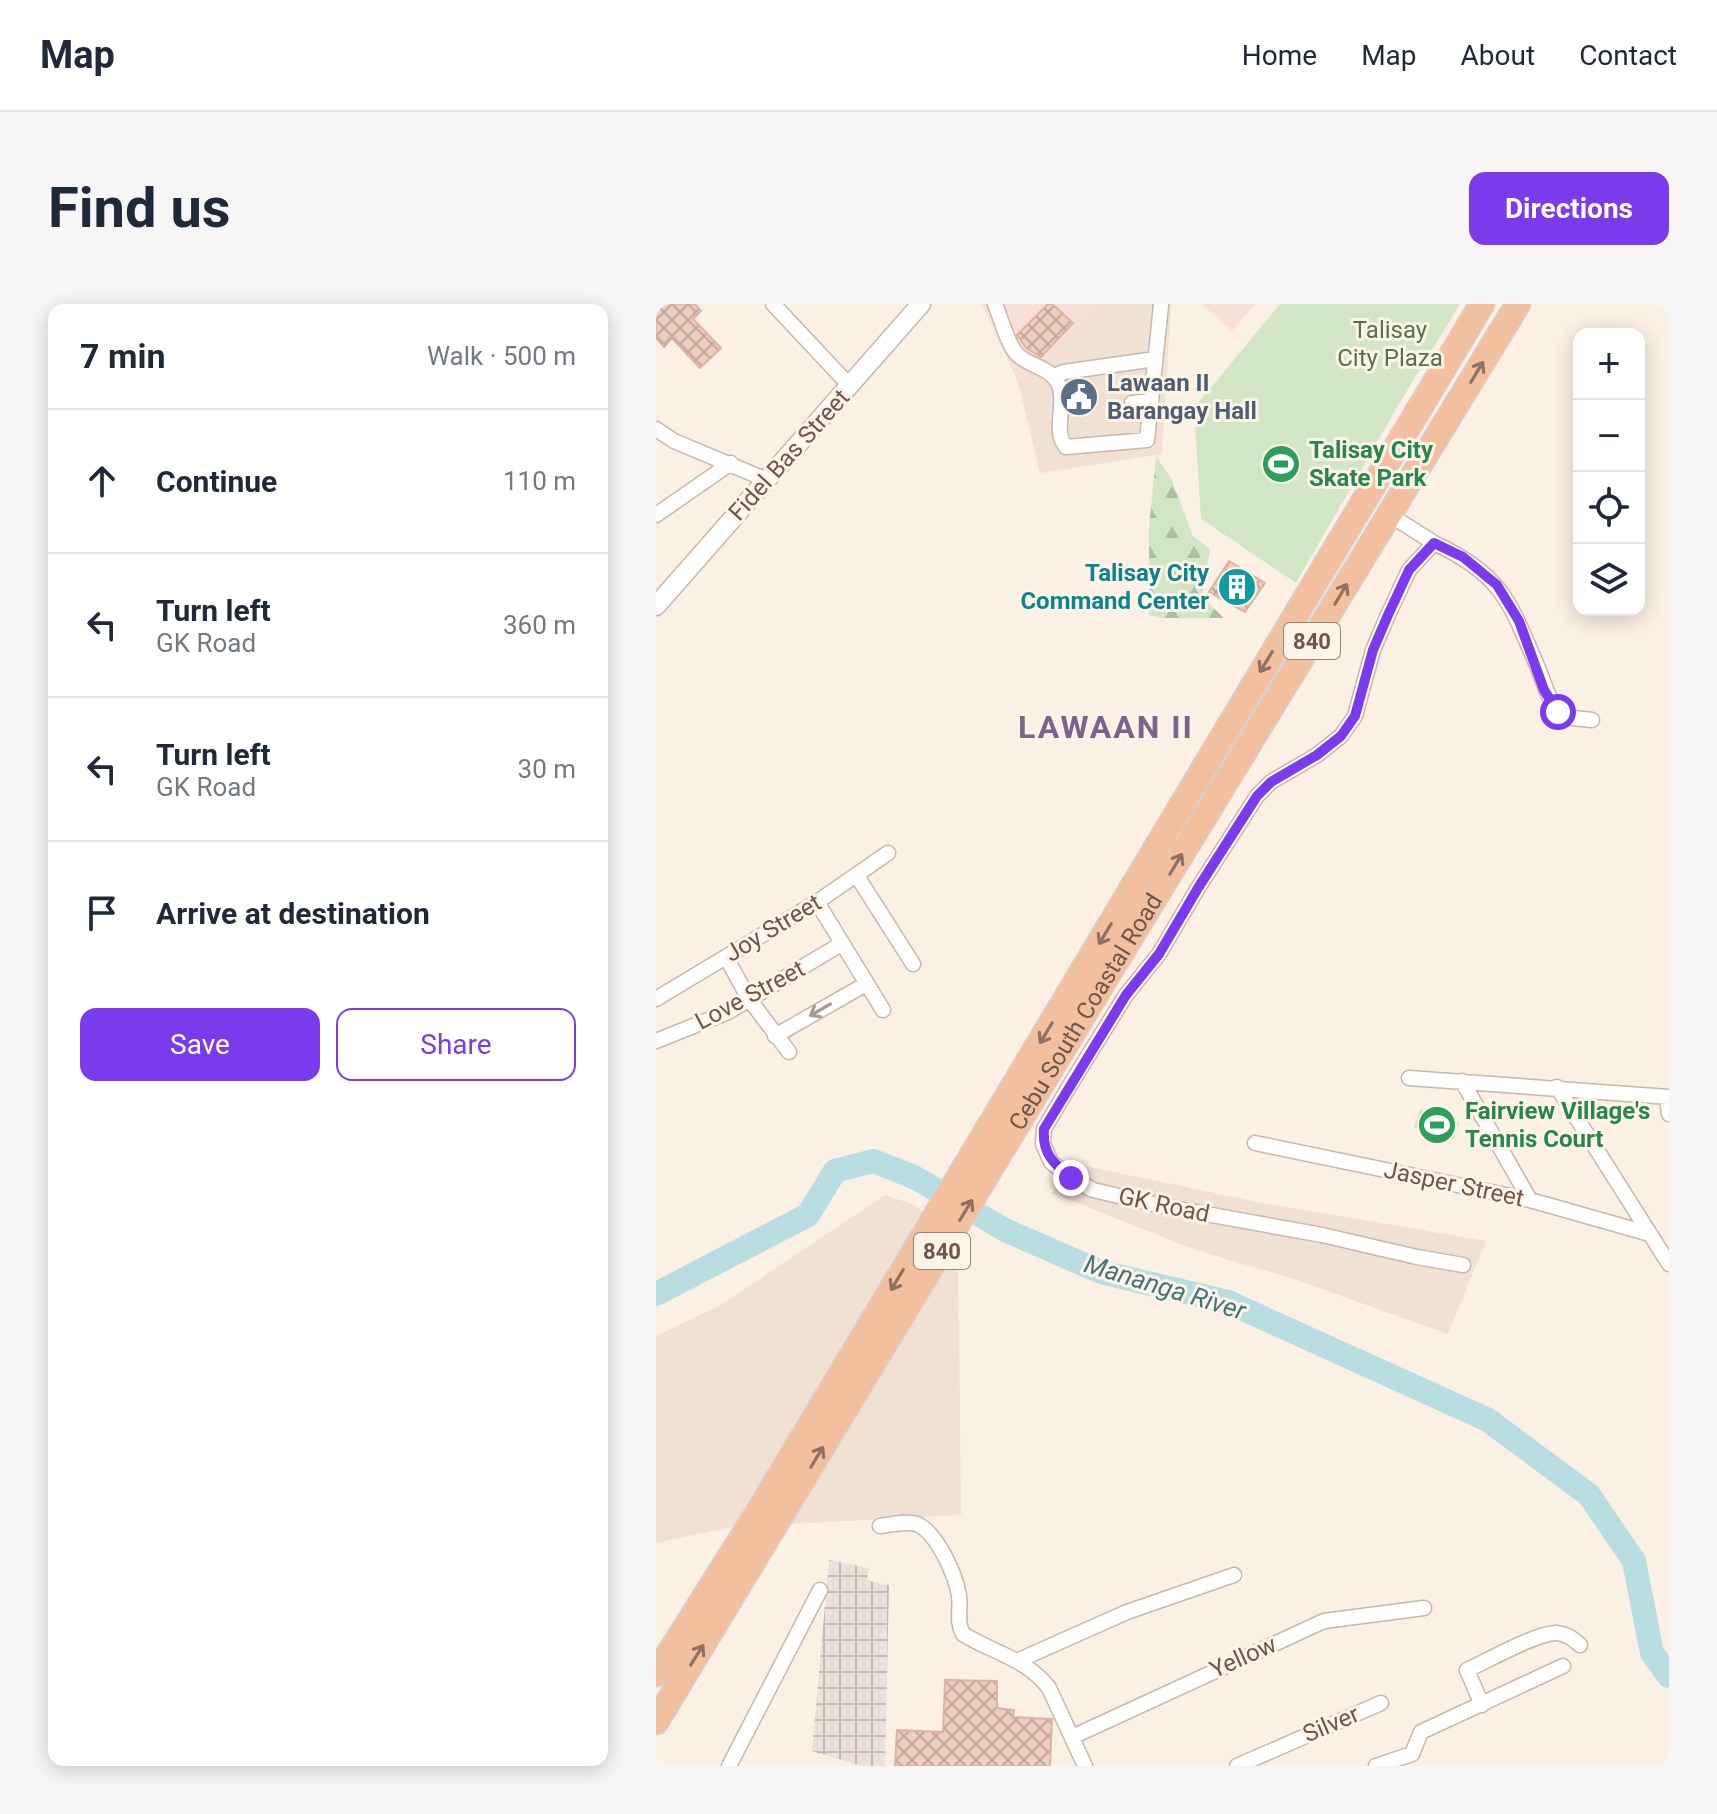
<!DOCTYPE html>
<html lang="en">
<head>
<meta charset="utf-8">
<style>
  :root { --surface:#fff; --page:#f6f6f7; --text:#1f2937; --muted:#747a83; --line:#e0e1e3; --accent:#7c3aed }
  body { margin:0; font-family:Roboto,sans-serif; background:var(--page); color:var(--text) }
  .controls { position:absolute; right:24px; top:24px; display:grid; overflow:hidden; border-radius:16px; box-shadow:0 4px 20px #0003 }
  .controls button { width:72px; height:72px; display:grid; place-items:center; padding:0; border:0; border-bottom:2px solid var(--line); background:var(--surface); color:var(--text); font:40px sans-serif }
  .stop { position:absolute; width:24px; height:24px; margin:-18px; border:6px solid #7c3aed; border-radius:50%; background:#fff }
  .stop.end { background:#7c3aed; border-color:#fff; box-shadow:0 2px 8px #0008 }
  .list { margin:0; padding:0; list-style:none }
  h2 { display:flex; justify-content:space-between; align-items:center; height:104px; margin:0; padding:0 32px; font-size:34px }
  h2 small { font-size:26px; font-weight:400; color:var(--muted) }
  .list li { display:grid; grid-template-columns:52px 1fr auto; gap:24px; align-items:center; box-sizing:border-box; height:144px; padding:0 32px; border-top:2px solid var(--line) }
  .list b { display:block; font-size:30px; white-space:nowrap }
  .list p { margin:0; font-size:26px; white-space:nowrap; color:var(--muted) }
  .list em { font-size:26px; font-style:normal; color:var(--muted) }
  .actions { display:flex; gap:16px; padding:24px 32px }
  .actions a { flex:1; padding:18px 0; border:2px solid var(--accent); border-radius:16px; text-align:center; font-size:28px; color:var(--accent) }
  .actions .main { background:var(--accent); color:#fff }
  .icon { flex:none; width:44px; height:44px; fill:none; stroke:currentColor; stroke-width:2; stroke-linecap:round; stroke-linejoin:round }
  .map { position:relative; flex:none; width:1013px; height:1462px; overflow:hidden; border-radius:16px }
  header { display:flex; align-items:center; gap:48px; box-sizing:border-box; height:112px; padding:0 40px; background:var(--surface); border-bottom:2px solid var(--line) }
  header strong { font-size:38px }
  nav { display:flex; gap:44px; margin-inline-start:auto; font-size:28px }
  .intro { display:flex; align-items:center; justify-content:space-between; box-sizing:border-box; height:192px; padding:0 48px }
  h1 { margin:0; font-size:56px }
  .button { padding:20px 36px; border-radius:16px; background:var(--accent); color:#fff; font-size:28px; font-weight:700 }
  main { display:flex; gap:48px; padding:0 48px }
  aside { flex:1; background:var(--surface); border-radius:16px; box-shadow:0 4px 20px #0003 }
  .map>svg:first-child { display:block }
</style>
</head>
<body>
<header>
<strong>Map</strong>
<nav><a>Home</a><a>Map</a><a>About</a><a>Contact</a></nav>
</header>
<div class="intro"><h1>Find us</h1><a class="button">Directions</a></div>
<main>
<aside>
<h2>7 min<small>Walk · 500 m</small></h2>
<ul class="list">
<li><svg class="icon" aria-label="ahead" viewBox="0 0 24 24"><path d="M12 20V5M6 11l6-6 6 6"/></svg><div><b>Continue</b></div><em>110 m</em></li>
<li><svg class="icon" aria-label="left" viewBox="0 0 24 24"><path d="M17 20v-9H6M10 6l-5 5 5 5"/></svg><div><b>Turn left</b><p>GK Road</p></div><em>360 m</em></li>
<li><svg class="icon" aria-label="left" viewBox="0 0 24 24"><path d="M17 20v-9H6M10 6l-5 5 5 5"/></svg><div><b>Turn left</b><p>GK Road</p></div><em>30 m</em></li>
<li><svg class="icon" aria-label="arrive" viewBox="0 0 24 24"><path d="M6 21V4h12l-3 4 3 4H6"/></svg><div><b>Arrive at destination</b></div></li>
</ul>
<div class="actions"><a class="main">Save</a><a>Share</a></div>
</aside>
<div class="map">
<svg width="1013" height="1462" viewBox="0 0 1013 1462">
  <defs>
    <pattern id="industrial-grid" width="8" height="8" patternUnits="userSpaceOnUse" patternTransform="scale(2)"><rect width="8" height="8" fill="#e9e2dd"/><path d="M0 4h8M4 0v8" fill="none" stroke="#c1bab5"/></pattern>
    <pattern id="forest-firs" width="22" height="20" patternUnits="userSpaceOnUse" patternTransform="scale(2)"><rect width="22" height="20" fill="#d3e6c3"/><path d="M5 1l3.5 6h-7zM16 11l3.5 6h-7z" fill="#afbda0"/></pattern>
    <pattern id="building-cross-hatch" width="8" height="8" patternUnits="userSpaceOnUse" patternTransform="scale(2)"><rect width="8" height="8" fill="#edcdbd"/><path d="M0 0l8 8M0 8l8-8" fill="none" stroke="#c4a99c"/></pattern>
  </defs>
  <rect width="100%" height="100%" fill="#faf0e3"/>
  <path fill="#f1e1d2" d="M442,0H515L506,150L384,169L362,78Z
    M415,859L606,899L830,937L792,1030L638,975L540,946L396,889Z
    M229,891L256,900L302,930L305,1211L76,1223L0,1239V1032L63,1002Z"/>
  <path fill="#f9dfd7" d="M326,0H442L362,78Z
    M546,0H599L576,27Z"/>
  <path fill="url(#industrial-grid)" d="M173,1256L213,1264L211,1276L233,1281L229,1462H205L156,1447Z"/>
  <path fill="url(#forest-firs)" d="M500,152L515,174L537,232L554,245L546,293L568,314H508L493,311V224Z"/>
  <path fill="#d3e6c3" d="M624,0H804L744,98L640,279L545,215L538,104Z
    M764,805L803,818L798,836L758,823Z"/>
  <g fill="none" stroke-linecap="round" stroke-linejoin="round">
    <path stroke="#b9dee1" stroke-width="24" d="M0,990L152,911L179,867L217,857L258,873L349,926L445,968L572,998L832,1116L933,1191L978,1257L996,1349L1013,1372"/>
  </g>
  <path fill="url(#building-cross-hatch)" stroke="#deb39e" stroke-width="2" d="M0,0H39L45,7L37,15L65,44L44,64L16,34L8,43L0,34Z
    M392,0H396L417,19L385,53L370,44L361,31Z
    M434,81L437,100L415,105L414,85Z
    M573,257L609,279L589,308L553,288Z
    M289,1376L341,1377V1404L358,1406L357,1413L396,1415L394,1462H239L241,1426L287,1428Z"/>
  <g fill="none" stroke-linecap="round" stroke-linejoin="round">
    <g stroke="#c9b7aa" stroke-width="17">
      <path id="minor" d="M117,0L194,82
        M339,0C344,12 353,45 363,52C376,63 396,64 403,81C411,100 396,126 410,143L491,136L505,1
        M398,72L408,68L499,55
        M476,99L495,97
        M0,125L18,137L111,176
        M0,211L75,159
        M734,211L778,239L753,266L732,311L717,346L699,412L685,432L661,451L615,478L601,492L542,584L503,650L470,691L414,781L388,825L387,840L395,858L415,874L437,886L506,902L666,931L761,953L807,961
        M778,239C847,271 854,299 882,364C889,382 893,398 907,413L936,416
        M201,572L257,660
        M161,598L227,706
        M70,653L93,695L133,748
        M0,695L161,598L232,549
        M119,732L210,680
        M0,737L72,708L185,640
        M753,774L1013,793
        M806,777L874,896
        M901,783L1013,960
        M1011,793L1013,810
        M599,839L874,896L994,930
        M224,1222C235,1221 252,1216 263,1221C282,1231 300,1272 303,1292C305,1306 300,1318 307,1330C337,1349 370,1354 393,1384L429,1462
        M363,1356L471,1308L578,1271
        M826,1401L811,1366C831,1357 882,1328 901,1329C911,1330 917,1335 924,1341
        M416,1433L668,1317L768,1304
        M756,1450L765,1428L907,1362
        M73,1462L164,1286
        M581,1462L725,1399
        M720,1462L756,1450"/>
    </g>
    <g stroke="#c9b7aa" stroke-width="21">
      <path id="tertiary" d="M0,302L265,0"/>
    </g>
    <g stroke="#d7d0cd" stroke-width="27">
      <g id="trunk">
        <path d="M0,1370L102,1208L826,0"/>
        <path id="s1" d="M0,1418L450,674L862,0"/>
      </g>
    </g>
    <use href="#minor" stroke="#fff" stroke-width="14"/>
    <use href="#tertiary" stroke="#fff" stroke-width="18"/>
    <use href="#trunk" stroke="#f2c09f" stroke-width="24"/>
  </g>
  <defs><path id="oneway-shaft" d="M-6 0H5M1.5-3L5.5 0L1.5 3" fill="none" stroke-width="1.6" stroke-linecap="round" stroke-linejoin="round" transform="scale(2)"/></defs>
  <g stroke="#907060">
    <use href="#oneway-shaft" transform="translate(821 68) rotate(-59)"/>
    <use href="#oneway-shaft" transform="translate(685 290) rotate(-59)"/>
    <use href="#oneway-shaft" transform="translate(610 358) rotate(121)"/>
    <use href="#oneway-shaft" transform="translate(520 560) rotate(-59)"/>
    <use href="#oneway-shaft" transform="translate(449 630) rotate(121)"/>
    <use href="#oneway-shaft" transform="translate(390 729) rotate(121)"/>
    <use href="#oneway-shaft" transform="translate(310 906) rotate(-59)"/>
    <use href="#oneway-shaft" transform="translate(241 976) rotate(121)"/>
    <use href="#oneway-shaft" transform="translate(161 1153) rotate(-59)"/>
    <use href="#oneway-shaft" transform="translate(41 1351) rotate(-58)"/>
  </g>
  <use stroke="#a99a93" href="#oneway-shaft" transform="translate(164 706) rotate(150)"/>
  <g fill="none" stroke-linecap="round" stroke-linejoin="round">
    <path stroke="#7c3aed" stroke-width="10" d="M415,874C397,859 386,849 388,825L470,691L503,650L542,584L601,492L615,478L661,451L685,432L699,412L717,346L732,311L753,266L778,239L807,253L841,281L863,317L888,386L902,408"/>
  </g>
  <defs>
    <g id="civic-disc" transform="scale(2)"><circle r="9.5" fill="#5c6f8a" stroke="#fdf4e8"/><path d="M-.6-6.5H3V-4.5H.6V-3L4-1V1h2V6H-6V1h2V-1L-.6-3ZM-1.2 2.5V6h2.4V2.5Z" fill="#fff"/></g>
    <g id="stadium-disc" transform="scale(2)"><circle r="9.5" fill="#2e9e5b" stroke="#fdf4e8"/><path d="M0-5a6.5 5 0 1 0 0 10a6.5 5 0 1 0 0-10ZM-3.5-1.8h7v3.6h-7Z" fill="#fff"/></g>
    <g id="building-disc" transform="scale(2)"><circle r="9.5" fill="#0f9aa8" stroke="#fdf4e8"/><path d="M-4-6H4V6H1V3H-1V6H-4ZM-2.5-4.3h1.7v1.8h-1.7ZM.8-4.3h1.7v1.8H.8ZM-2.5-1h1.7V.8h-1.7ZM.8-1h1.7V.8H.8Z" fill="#fff"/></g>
  </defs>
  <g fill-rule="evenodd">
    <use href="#civic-disc" x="423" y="93"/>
    <use href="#stadium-disc" x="625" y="160"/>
    <use href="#building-disc" x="581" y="283"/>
    <use href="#stadium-disc" x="781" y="821"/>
  </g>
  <g text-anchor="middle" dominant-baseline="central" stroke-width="6" stroke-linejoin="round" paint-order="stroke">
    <g fill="#fdf4e8" stroke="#9a857a" stroke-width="2">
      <rect x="628" y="319" width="56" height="36" rx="6"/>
      <rect x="258" y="929" width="56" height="36" rx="6"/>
    </g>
    <g font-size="22" font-weight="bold" fill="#6f564b">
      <text x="656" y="337">840</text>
      <text x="286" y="947">840</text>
    </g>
    <g font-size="24" fill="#557444" stroke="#fdf4e8">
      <text x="734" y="26">Talisay<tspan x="734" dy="28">City Plaza</tspan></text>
    </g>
    <g font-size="24" font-weight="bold" fill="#4e5e75" stroke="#fdf4e8" text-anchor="start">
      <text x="451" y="79">Lawaan II<tspan x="451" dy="28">Barangay Hall</tspan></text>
    </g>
    <g font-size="24" font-weight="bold" fill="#27864d" stroke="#fdf4e8" text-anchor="start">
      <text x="653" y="146">Talisay City<tspan x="653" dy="28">Skate Park</tspan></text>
      <text x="809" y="807">Fairview Village's<tspan x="809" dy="28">Tennis Court</tspan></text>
    </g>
    <g font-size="24" fill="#6f564b" stroke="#fdf4e8">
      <text transform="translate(133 151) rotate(-48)">Fidel Bas Street</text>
      <text transform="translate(117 624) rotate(-31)">Joy Street</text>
      <text transform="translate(94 691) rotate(-28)">Love Street</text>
      <text stroke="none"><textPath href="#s1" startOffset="830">Cebu South Coastal Road</textPath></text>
      <text transform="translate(798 880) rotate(12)">Jasper Street</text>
      <text transform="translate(508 901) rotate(12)">GK Road</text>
      <text transform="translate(587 1353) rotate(-24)">Yellow</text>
      <text transform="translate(675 1420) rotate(-23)">Silver</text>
    </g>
    <g font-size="24" font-weight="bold" fill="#0d838f" stroke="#fdf4e8" text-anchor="end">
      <text x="553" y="269">Talisay City<tspan x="553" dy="28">Command Center</tspan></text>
    </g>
    <g font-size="26" font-style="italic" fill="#44747b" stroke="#fdf4e8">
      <text transform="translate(509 983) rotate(17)">Mananga River</text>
    </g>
    <g font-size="32" font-weight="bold" letter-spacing="2" fill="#7b638c" stroke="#fdf4e8">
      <text x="450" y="423">LAWAAN II</text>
    </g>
  </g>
</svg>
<div class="controls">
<button>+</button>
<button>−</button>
<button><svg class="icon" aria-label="locate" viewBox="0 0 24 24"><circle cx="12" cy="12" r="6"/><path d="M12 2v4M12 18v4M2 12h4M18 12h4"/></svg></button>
<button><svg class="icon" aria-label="layers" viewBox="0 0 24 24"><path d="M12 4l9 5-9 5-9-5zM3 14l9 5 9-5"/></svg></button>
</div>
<div class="stop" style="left:902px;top:408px"></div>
<div class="stop end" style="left:415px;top:874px"></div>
</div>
</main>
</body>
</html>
